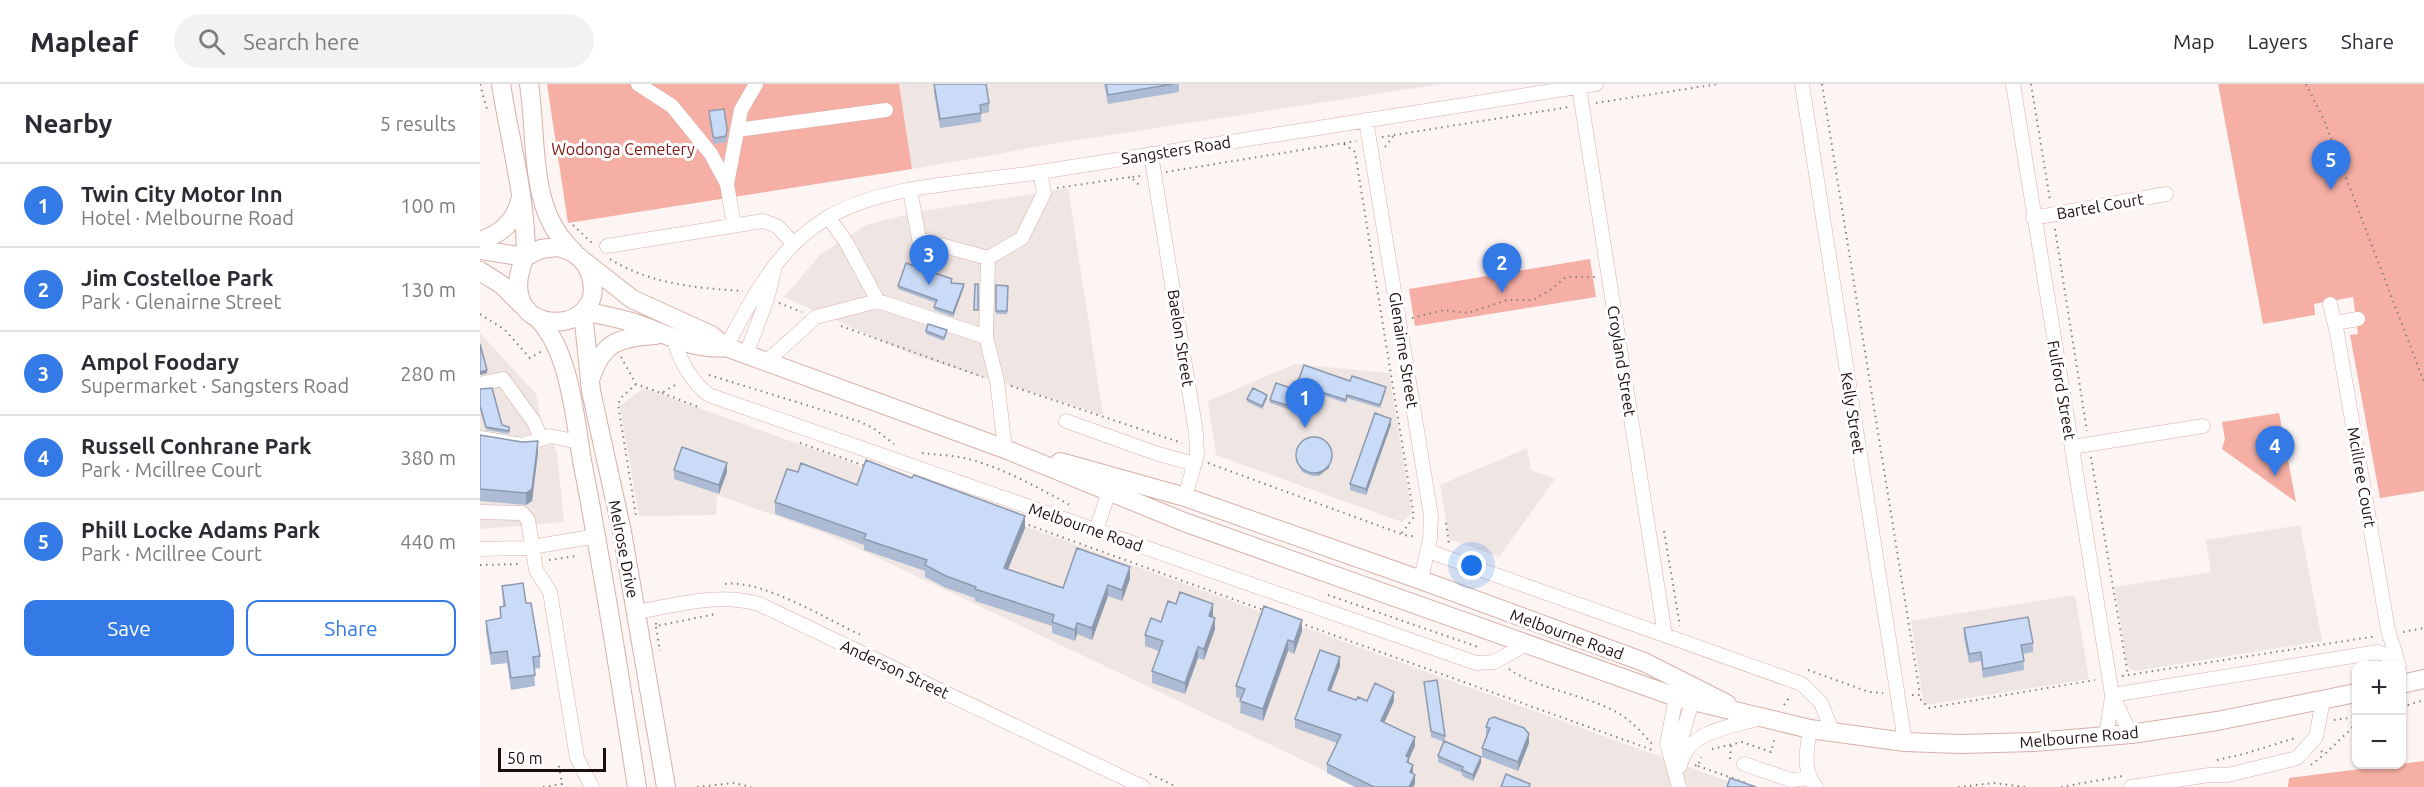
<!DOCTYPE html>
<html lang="en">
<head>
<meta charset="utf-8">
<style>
  :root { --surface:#fff; --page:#f2f2f3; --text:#2b2b33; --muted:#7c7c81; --line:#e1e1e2; --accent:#337ae7 }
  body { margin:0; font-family:Ubuntu,sans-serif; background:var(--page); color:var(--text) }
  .controls { position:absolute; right:18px; bottom:18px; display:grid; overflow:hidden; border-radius:12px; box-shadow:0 2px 4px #0004 }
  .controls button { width:54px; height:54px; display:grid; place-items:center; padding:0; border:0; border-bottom:2px solid var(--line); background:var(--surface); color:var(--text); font:30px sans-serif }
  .scale { position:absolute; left:18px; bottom:15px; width:108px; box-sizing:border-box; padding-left:6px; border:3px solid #1c0f0d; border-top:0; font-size:16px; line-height:21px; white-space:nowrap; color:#1c0f0d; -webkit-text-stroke:4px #fff; paint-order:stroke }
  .you { position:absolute; left:992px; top:482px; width:21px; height:21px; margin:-15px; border:4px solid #fff; border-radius:50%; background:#1a73e8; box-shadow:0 0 0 9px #1a73e833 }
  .badge { display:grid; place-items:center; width:39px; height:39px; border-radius:50%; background:var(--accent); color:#fff; font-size:20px; font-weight:700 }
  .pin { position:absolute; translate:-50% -50px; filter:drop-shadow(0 2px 3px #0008) }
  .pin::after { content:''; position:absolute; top:32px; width:21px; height:18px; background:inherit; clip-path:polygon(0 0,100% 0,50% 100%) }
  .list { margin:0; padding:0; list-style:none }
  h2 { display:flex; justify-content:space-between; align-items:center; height:78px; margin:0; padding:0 24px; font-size:26px }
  h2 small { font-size:20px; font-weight:400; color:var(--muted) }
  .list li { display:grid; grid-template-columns:39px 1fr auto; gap:18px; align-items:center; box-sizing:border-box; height:84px; padding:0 24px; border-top:2px solid var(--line) }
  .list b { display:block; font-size:22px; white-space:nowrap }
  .list p { margin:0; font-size:20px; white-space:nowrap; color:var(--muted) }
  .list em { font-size:20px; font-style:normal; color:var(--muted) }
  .actions { display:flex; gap:12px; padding:18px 24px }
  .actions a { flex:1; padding:14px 0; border:2px solid var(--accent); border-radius:12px; text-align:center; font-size:21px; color:var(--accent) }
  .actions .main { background:var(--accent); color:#fff }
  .icon { flex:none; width:33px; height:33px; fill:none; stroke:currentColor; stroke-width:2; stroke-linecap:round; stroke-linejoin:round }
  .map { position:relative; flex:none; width:1944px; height:703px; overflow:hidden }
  header { display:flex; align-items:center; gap:36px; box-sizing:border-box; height:84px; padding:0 30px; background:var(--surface); border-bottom:2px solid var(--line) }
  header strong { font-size:28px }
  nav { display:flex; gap:33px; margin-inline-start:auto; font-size:21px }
  .search { width:420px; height:54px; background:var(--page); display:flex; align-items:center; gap:15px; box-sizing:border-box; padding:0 21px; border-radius:33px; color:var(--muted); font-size:22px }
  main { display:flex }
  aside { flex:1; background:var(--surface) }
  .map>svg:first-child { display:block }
</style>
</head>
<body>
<header>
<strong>Mapleaf</strong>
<div class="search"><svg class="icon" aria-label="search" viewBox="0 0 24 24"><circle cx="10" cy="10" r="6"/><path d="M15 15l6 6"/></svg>Search here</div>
<nav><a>Map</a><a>Layers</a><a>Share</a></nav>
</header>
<main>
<aside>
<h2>Nearby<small>5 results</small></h2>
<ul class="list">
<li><span class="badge">1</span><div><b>Twin City Motor Inn</b><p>Hotel · Melbourne Road</p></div><em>100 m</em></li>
<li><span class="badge">2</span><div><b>Jim Costelloe Park</b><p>Park · Glenairne Street</p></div><em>130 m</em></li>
<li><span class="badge">3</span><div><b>Ampol Foodary</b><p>Supermarket · Sangsters Road</p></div><em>280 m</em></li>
<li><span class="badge">4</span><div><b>Russell Conhrane Park</b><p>Park · Mcillree Court</p></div><em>380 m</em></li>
<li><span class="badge">5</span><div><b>Phill Locke Adams Park</b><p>Park · Mcillree Court</p></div><em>440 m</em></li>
</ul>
<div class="actions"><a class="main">Save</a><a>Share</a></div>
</aside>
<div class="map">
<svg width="1944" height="703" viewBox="0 0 1944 703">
  <rect width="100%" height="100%" fill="#fdf5f3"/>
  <path fill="#efe5e3" d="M419,0H962L579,59L432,85Z
    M588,104L623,331L436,272L304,213L341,170L386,141L437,128Z
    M0,249L56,310L61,335L77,368L84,438L0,445Z
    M815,280L909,289L932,429L922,438L736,371L728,317Z
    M164,304L1264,703H879L352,452L237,411L236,431L159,432L140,322Z
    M1047,364L1051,386L1075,395L1019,473L969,455L960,401Z
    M1820,441L1842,557L1654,587L1647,582L1635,503L1731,488L1726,456Z
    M1595,511L1609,595L1444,621L1431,537Z"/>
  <path fill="#f5afa5" d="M67,0H419L432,85L88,139Z
    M1738,0H1944V407L1900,414L1870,251L1878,250L1873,213L1834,220L1835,231L1783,240Z
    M1110,175L1116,213L935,242L929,205Z
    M1799,329L1816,418L1742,365L1745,355L1742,338Z
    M1944,677V703H1808L1809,694Z"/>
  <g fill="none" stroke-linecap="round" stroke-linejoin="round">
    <g stroke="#d7b0aa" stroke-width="15">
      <path id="minor" d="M158,0L192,22L231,70L247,100L254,141
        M1322,0L1425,658
        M1533,0L1632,611L1651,650
        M1099,3L1185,551
        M886,36L951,432L950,455L941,496
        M257,46L406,26
        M671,70L716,349L717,371L705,413
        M247,100L261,26L276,0
        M430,106L439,155L508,174L506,253
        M348,133L366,158L398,217L506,253L517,297L525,365
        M1553,134L1686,110
        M127,162L283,137L297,142L313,159
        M508,174L542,154L564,109L560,88
        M1850,220L1857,249L1908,546L1919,582
        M1855,239L1878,235
        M193,254C201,278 209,295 229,311L996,579L1014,578L1047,560
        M246,263C273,213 297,164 347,134C405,99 494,99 560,88C745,58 931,30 1116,0
        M266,271L287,215L294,187
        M286,278L336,233L398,217
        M0,300L23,295L54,338L61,354
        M586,337L678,370L715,380
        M0,354L43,361L70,352L99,358
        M1592,363L1723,342
        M0,428L42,429L48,436L56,486L70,508L97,674L112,703
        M616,446L629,408
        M0,465L46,464L117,452
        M948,467L1322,600L1341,619L1353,649
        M157,528C197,521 239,508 279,520L663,703
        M1632,611L1898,568L1906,571L1917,580
        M1196,613L1187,660L1199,703
        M1330,645C1327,665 1322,687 1336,703
        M1626,653L1632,613
        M1200,672L1202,651L1212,618
        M1264,680L1311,696L1330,694
        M1200,682C1207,646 1251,643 1281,634
        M1651,703L1729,691H1748L1817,674L1836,653L1843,616"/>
    </g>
    <g stroke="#d7b0aa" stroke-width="20">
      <path id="major" d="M21,0C30,58 46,113 46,172
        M49,0C58,56 47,127 94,168
        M0,157C22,150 37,135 41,112
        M77,163C92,166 103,173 109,187C136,255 8,259 45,173L61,165Z
        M0,166L45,173
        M105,178L152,215L231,251L246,263
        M0,187L22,201L43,222
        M105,227C121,231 139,234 155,239C184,249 215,267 246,263L525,365L704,438L1196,613L1330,645L1425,658L1480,660L1554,658L1651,650L1737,637L1876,609
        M103,228L111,307L142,448L186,703
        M58,235C91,268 95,338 103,382C124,489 140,596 157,703
        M110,296C122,258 139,253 176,251
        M580,378L705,413L941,496L1164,578L1247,620
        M1922,600L1944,595"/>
    </g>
    <path stroke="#8a7f7d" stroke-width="2" stroke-dasharray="1.5 4.5" stroke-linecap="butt" d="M0,0L8,29
      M1342,0L1440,610
      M1551,0L1570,116
      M1826,0L1844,36L1944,298
      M1116,19L1238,0
      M902,53L1089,23
      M864,60L875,68L934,433L921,450
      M905,63L914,51
      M686,88L876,57
      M660,92L651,93L661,103
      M577,104L651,93
      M93,141L112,159
      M1575,145L1607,347
      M130,175C170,200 216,204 263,207
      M299,219L322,228
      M0,230L25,246L50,274L62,267
      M932,234L964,226L988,229L1027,216H1053L1070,206L1086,193H1115
      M361,242L503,293
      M141,273L156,300L181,309L199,299
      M229,291L378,337L393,344L414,360
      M156,300L142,313L138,320L156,432
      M531,302L702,359
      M182,309L221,324
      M320,359L385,382
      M442,369C457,371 473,371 488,375C524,384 558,404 590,421
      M1611,373L1648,591
      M728,379L924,451L937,453
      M543,439L786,527
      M966,439L969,460
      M1184,447L1200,542
      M69,476L96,472
      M0,481L40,480
      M245,500C282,495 346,535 381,551
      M848,511L1001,564
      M176,539V542L236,530
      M820,539L1175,667
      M176,543L180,567
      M1923,548L1944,544
      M1029,585C1057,605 1107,611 1138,629C1152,637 1163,650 1173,661
      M1328,586L1389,608L1403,609
      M1642,592L1897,552
      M1432,611H1440L1441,616L1449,624L1615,596
      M1304,621L1311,611
      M1922,623L1944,616
      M1854,636L1876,633
      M1232,665L1262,658L1291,668L1295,653
      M1841,667L1845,670L1876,640
      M1250,675L1251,660
      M1737,676L1764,670L1815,654
      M1215,681L1218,682L1221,673
      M1831,681L1845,670
      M1218,682L1269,700
      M670,690L697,703
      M63,703L82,700L79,682
      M217,703L254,699L271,703
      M1478,703L1514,699L1545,703
      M1581,703L1643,692"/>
    <use href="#minor" stroke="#fff" stroke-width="14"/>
    <use href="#major" stroke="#fff" stroke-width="18"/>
  </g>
  <path fill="#adbcd4" d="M454,0L509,19V28L501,30V38L460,44L454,9Z
    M624,0H699V8L628,20Z
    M229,27L247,51L246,58L235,60L233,58L229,33Z
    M472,199L484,203L473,233L454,226L456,219L418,205V202Z
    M516,201L528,202L527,230H516Z
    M446,247L467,249L464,257L446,250Z
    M870,297L906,307L900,324L867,314L866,319L817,303V300Z
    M0,305L22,341L29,343V350L6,346L0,325Z
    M825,312L820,329L790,319V316Z
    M787,314L782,325L767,318V315Z
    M911,341L886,411L870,406V400Z
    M0,351L58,369L52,417L46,421L0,417Z
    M851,370L849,384L838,392H832L822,388L816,377V374Z
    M194,386L247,388L239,410L194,395Z
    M318,388L377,401L432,394L545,444L528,485L583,504L650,495L642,517L628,512L612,556L597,550L595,557L572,549V542L495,517V514L466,504L445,493V487L384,466V461L295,430V418Z
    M22,502L46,519L60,572V584L54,585L55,602L31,606L27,579L11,581L6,548V537L20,534V523H23Z
    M784,522L822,547L814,570L808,567L783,637L760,629L761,615L756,613V602Z
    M733,531L735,545L724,576L718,574L705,610L672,599V587L679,567L665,562V551L681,538Z
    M1484,544L1553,559V568L1543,570L1544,586L1503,594L1501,577L1489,579L1484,553Z
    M860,582L851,607L876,616L914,617L904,638L935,662L929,675V679L933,690L935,700L933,703H875L847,689V680L857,659L815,644V635Z
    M944,598L965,652V657L1001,679L993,697L982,692V689L958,678V672L964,658L951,653Z
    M1006,643L1049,659L1038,687L1002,673V664L1007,652H1006Z"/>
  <path fill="#8d99ad" d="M484,200V203L473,233V229Z
    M7,286V289L0,291V288Z
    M787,311V314L782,325V322Z
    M911,335V341L886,411V405Z
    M58,357V369L52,417L46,421V409Z
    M851,367L849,384L838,392V388Z
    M247,379V388L239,410V401Z
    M545,432V444L524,495V484Z
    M650,483V495L642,517V506Z
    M628,501V512L612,556V544Z
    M733,520V531L729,543V532Z
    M735,534V545L724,576V565Z
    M822,536V547L814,570V558Z
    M597,539V550L595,557V546Z
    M808,556V567L783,637V625Z
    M718,563V574L705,610V599Z
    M860,573V582L848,614V606Z
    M914,608V617L901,646V637Z
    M1049,650V659L1038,687V678Z
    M935,653V662L929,675V683L926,672Z
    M1001,673V679L993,697V691Z
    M933,681V690L930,688Z
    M935,691V700L933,703H929Z"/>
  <path fill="#c9dbf7" stroke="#8d99ad" stroke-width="1.5" d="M454,0H506L509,19L500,21L501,29L460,35Z
    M626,0H693L628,11Z
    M244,25L247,45L246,52L235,54L233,52L229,27Z
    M426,179L472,195L471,199L484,200L473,229L454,223L457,216L418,202Z
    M495,200H498V226H494Z
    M516,201L528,202L527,227H516Z
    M448,240L467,246L464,254L446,247Z
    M0,260L7,286L0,288Z
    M824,281L870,297L872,292L906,303L900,321L867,311L866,316L817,300Z
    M796,299L825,309L820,325L790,316Z
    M12,304L22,341L29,343V347L6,343L0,322V305Z
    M773,304L787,311L782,322L767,315Z
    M895,329L911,335L886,405L870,400Z
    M0,351L42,358L58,357L52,405L46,409L0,405Z
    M816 371a18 18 0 1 1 36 0a18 18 0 1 1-36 0Z
    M202,363L247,379L239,401L194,386Z
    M386,376L432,394L434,391L545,432L524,484L583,504L597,464L650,483L642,506L628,501L612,544L597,539L595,546L572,538L574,531L495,505L496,503L466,492L445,481L447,476L384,455L386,450L295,418L307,385L318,388L321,379L377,401Z
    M43,499L46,519H51L60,572L53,573L55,591L31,594L27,567L11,569L6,537L21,534L20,523L25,522L22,502Z
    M700,508L733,520L729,532L735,534L724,565L718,563L705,599L672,587L683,557L665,551L671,534L681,538L688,517L696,520Z
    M784,522L822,536L814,558L808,556L783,625L760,617L765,605L756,602Z
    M1548,533L1553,559L1541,561L1544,577L1503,585L1501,568L1489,570L1484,544Z
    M840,566L860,573L848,606L876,616L878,613L887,617L895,599L914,608L901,637L935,653L926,672L929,674L927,678L933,681L930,688L935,691L929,703H894L847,680L861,651L815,635Z
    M957,596L965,652L951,647L944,598Z
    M1014,633L1044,644L1049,650L1038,678L1002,664L1010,644L1006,643L1009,635Z
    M964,657L1001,673L993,691L982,686L983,683L958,672Z
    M1026,690L1050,700L1049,703H1021Z
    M1250,694L1276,703H1247Z"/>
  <g text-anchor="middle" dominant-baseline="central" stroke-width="6" stroke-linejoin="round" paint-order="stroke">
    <g font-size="16" fill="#7e1511" stroke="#fff">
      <text x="143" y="65">Wodonga Cemetery</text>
    </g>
    <g font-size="16" fill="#1c0f0d" stroke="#fff">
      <text transform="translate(696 66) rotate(-9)">Sangsters Road</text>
      <text transform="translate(1620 122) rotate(-10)">Bartel Court</text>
      <text transform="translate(701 254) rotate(81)">Baelon Street</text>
      <text transform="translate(924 266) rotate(81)">Glenairne Street</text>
      <text transform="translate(1142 277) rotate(81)">Croyland Street</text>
      <text transform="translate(1582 306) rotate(80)">Fulford Street</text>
      <text transform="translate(1373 329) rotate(81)">Kelly Street</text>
      <text transform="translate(1882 393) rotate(80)">Mcillree Court</text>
      <text transform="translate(606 443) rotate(19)">Melbourne Road</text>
      <text transform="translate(144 465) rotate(79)">Melrose Drive</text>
      <text transform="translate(1087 550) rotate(20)">Melbourne Road</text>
      <text transform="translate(415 585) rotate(25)">Anderson Street</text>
      <text transform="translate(1599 653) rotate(-5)">Melbourne Road</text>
    </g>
  </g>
</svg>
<div class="controls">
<button>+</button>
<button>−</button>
</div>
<div class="scale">50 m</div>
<div class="you"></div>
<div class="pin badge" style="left:825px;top:344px">1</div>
<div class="pin badge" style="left:1022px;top:209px">2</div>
<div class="pin badge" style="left:449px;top:201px">3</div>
<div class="pin badge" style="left:1795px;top:392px">4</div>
<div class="pin badge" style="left:1851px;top:106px">5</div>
</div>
</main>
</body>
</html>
